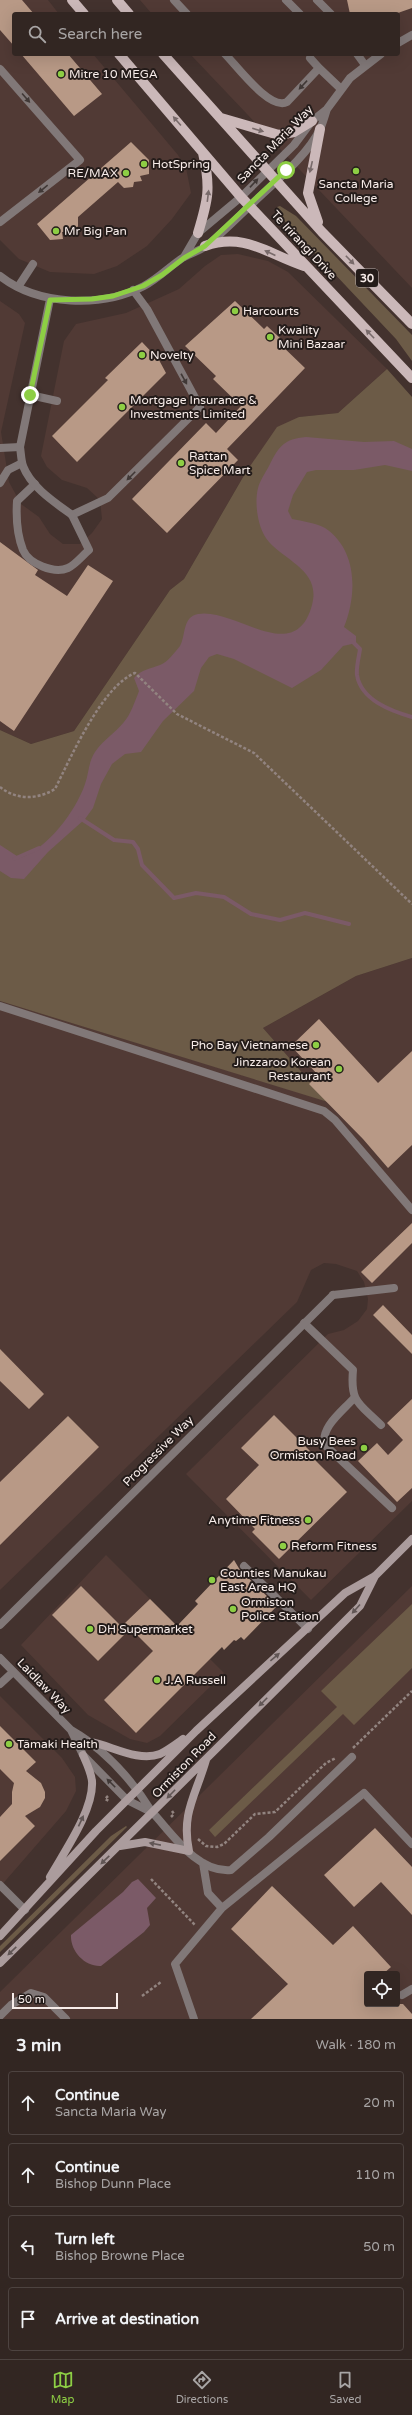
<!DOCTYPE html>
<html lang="en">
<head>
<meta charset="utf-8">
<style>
  :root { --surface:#322622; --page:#3d322f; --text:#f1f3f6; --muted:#a8a5a5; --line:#4d4340; --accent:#8dce44 }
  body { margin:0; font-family:"Varela Round",sans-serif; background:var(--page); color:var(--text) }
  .controls { position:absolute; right:12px; bottom:12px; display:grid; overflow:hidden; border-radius:4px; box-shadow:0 4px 16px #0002 }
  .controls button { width:36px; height:36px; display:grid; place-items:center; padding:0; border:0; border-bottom:1px solid var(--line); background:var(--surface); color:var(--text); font:20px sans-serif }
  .scale { position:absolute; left:12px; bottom:10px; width:106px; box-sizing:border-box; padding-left:4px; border:2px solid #f8edea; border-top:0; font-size:11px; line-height:14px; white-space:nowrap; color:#f8edea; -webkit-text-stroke:3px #241c1a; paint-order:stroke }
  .stop { position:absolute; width:12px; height:12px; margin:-9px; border:3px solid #8dce44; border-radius:50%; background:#fff }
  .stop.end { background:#8dce44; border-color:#fff; box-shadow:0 1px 4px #0008 }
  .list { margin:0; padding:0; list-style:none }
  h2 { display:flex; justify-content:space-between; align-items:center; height:52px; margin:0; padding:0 16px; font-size:17px }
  h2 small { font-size:13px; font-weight:400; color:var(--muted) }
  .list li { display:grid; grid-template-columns:26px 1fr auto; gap:12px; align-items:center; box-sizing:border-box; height:64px; margin:0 8px 8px; padding:0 8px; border:1px solid var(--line); border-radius:4px }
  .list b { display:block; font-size:15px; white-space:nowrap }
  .list p { margin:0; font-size:13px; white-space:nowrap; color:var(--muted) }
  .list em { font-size:13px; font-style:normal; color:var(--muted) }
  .icon { flex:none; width:22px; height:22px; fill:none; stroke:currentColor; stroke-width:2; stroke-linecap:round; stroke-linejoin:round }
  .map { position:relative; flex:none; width:412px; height:2019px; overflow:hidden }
  .search { position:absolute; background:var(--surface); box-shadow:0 4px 16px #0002; left:12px; right:12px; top:12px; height:44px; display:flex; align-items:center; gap:10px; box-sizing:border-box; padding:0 14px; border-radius:4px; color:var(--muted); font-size:15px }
  .sheet { height:340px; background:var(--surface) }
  nav { display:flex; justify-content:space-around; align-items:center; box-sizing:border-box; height:56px; border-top:1px solid var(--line); background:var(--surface); font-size:11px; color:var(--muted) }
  nav a { display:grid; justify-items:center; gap:2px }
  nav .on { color:var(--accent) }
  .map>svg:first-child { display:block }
</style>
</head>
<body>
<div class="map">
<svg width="412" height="2019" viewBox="0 0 412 2019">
  <rect width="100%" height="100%" fill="#43322e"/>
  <path fill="#513a35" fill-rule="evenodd" d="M0,0H48L59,14H14V54H93L178,155L186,168L191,193L172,219L147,246L117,266L94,274L50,272L19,259L0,240Z
    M140,0H412V288L190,54H398V14H152Z
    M238,254L268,261L288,272L387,369L338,413L299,417L246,472L184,579L170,590L74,731L31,744L0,730V301L19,314L25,323L1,432L9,482L21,504L39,517L50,534L63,544H80L92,533L102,519L100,500L87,488L62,480L47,467L41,456L64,341L76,324L126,313L179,289L205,266L221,255Z
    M412,958V1501L311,1600L186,1474L328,1334L344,1330L358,1321L367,1309L368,1299L364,1282L357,1271L336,1264L324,1263L311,1270L297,1302L0,1590V1001L327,1101L263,1028L356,976Z
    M106,1555L224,1673L160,1736L147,1743L130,1739L88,1715L21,1645Z
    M412,1586V2019H0V1992ZM367,1974H397V2004H367Z
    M0,1696L62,1758L75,1777L76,1791L66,1811L0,1887Z"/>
  <path fill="#6c5b47" d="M280,206L296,216L412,335V361L396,339L280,216L277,207Z
    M387,369L412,397V958L356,976L263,1028L328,1102L0,1001V730L31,744L74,731L170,590L184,579L246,472L277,427L299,417L338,413Z
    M412,1604V1668L354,1725L343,1714L215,1837L209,1830L337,1707L321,1691Z
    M126,1826L127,1827L0,1952V1946L111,1836Z"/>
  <path fill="#7b5a67" d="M306,437L364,442L394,441L412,449V471L385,465L354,470H316L307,472L293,495L288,511L292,519C302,521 316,523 325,528C358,550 357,595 344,627L356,636V643L343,646L321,670L292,688L234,659L217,654L209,657L201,668L194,691L163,721L141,752L125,754L112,764L101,784L93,808L85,819L48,852L24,879L11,878L0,871V845L20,858C47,849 76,811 85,784C89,773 88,763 95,752C103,740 115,733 124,722C131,714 135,701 139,691L134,678C142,669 150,669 160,665C167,663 175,652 180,646C186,636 182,617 198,614C235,607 295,668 312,605C321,571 287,562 269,542C258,530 254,504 258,488C260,481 265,473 269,466C279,446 284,439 306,437Z
    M138,1879L156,1898L147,1908L150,1925L144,1932L101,1966C85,1967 70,1951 71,1935L123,1892L132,1882Z"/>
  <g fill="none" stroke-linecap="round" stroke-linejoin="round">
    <path stroke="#7b5a67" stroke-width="4" d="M351,640L360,649C359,657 356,667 357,675C361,700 391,711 412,717
      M80,818L114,840L133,842L138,849L142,865L174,898L196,893L224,897L251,914L280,920L305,913L349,924
      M14,859L39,848"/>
  </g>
  <path fill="#b89986" d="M0,0H22L34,14H14V46L0,30Z
    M347,0H412V8L395,14H350Z
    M21,54H68L102,94L74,116Z
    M131,142L149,160V174L140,176L142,181L134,182L133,187L124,188L118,182L78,217V226L75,231L62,232L63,239L50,240L37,224Z
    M235,301L264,329L267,326L281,339L278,342L305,368L227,449L238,460L167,533L132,499L206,423L216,433L241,406L213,379L216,376L185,346Z
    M142,342L159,360L166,373L77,462L52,436L108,380L105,378Z
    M0,542L38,570L35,575L67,596L88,565L113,581L14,731L0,721Z
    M319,1019L378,1083L412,1051V1145L388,1168L363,1139L309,1084L318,1075L291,1046Z
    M412,1223V1243L372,1283L361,1272Z
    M383,1305L412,1335V1354L373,1315Z
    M0,1349L44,1394L29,1409L0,1381Z
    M412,1399V1488L397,1502L358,1461L377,1443L388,1455L403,1440L387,1423Z
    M274,1415L318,1459L316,1461L347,1492L279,1559L252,1532L255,1529L226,1499L259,1465L241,1448Z
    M68,1416L99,1447L0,1545V1482Z
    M234,1560L240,1570L277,1606L244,1640L241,1637L236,1641L234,1640L224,1650L222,1647L136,1733L104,1700L153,1651L125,1623L150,1599L177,1626L198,1604L195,1601Z
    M81,1586L127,1632L98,1661L52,1615Z
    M0,1726L36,1762L26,1771L41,1783L45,1792V1798L40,1807L25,1816L35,1826L0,1861V1817L12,1804V1792L14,1783L0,1769Z
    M375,1828L412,1867V1915L381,1882L354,1907L324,1875Z
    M272,1886L333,1945L353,1926L391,1967L383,1974H367V2004H403L412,2014V2019H251L288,1984L231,1929Z"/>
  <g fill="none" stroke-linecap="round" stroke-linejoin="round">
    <path stroke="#928480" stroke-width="2.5" stroke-dasharray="3 2" stroke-linecap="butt" d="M266,146L272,153
      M0,787C16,800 37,800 55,789C70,759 102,686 135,673L177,714L254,753L412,904
      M353,1748L412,1691
      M108,1796L105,1799L109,1801
      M171,1817L174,1814L172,1811
      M198,1839L206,1846L217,1847L224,1844L255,1814L275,1812L326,1763L336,1758
      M151,1879L195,1925
      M142,1996L161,1982"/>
    <path stroke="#817878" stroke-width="8" d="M174,0L187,14
      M286,0L300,14
      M317,0L331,14
      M225,54C237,66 270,111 287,102L319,68L340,88
      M357,54L365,65
      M310,58L319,68
      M0,69L80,160L0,222
      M18,287L33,264
      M30,395L57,401
      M0,448L20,447
      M0,483L8,470L22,463
      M35,484L17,501C16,517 17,535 23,550C29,564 54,574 68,568C75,565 83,555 89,550L72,515L108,498L200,407L147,309L133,290
      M0,1006L324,1111L335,1120L412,1210
      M333,1295L394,1288
      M304,1323L353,1370C350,1403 359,1403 381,1425
      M354,1398C343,1411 320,1427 325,1445L392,1508
      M244,1566L308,1629
      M0,1684L13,1672
      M153,1813C173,1835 198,1873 231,1870L269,1837L352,1757
      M0,1885L25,1910
      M222,1908L364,1793L412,1844
      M402,1995L412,1989
      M0,2016L11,2005L31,1993L44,1997L66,2019
      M194,2019L175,1964L222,1908L208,1893L203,1863"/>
    <path stroke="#817878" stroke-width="8" d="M398,43L412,35
      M184,257L198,233L241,197L294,145L312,121L327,109L350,78L381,54
      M0,276C38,306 102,308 144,286C159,278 170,266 184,257C191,253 199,251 206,246C223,233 239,216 255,201C276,181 308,155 320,129C323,123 325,115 327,109
      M50,299L20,447C21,453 21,460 23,466C31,487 54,502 72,515
      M0,1625L333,1295
      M0,1658L71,1730L83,1755L127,1800L153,1813
      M71,1730C104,1749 132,1780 152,1812"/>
    <path stroke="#ab9c9d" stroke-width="8" d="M91,1742C112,1746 138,1762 160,1754C168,1750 176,1744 183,1739
      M120,1846L145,1842L189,1851C181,1813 196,1795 206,1760
      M50,1877C64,1852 94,1810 92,1781C91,1772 87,1764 83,1755
      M0,1936L96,1831L196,1731L345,1593L375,1576L412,1539
      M0,1963L319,1647L360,1606L375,1576"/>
    <path stroke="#cbb8b9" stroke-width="10" d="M72,0L84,14
      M117,0L129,14
      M119,54L241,197L412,378
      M163,54L322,232L412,324
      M221,118L279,135L294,132L312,121
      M318,222L308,193L320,129
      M198,233C208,200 211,188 203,153
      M205,246C244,232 268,254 304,266"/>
  </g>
  <defs><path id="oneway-solid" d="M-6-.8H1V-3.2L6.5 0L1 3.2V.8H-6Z"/></defs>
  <g fill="#403836">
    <use href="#oneway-solid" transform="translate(303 85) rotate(133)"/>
    <use href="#oneway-solid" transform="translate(26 98) rotate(49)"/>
    <use href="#oneway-solid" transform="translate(254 183) rotate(-47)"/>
    <use href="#oneway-solid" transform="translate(43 189) rotate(141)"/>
    <use href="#oneway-solid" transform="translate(184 379) rotate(61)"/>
    <use href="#oneway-solid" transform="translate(131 476) rotate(135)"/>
    <use href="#oneway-solid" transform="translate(111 1783) rotate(-135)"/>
  </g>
  <g fill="#786a6a">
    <use href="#oneway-solid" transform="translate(177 121) rotate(-131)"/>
    <use href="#oneway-solid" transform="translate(258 130) rotate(16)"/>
    <use href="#oneway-solid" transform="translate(311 167) rotate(103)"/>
    <use href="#oneway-solid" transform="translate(208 196) rotate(-83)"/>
    <use href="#oneway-solid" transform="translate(270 253) rotate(-155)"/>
    <use href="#oneway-solid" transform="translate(350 260) rotate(46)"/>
    <use href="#oneway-solid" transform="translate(370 334) rotate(-134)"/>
  </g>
  <g fill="#615655">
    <use href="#oneway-solid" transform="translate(356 1609) rotate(132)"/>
    <use href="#oneway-solid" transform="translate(275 1657) rotate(-40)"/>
    <use href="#oneway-solid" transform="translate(263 1702) rotate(135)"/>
    <use href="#oneway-solid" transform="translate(171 1794) rotate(134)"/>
    <use href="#oneway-solid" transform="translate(81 1821) rotate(-65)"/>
    <use href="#oneway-solid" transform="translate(155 1844) rotate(-169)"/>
    <use href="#oneway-solid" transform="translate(105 1860) rotate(136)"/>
    <use href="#oneway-solid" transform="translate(12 1951) rotate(136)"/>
  </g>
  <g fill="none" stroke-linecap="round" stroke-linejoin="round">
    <path stroke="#8dce44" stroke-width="5" d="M30,395L50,300L92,299L113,296L143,286L162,275L184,258L205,246L286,170"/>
  </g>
  <g fill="#8dce44" stroke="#241c1a" stroke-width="1.5">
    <circle cx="61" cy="74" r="4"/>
    <circle cx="144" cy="164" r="4"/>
    <circle cx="356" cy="171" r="4"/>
    <circle cx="126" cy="173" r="4"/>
    <circle cx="56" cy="231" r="4"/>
    <circle cx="235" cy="311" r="4"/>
    <circle cx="270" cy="337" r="4"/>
    <circle cx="142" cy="355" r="4"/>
    <circle cx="122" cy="407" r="4"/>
    <circle cx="181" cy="463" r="4"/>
    <circle cx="316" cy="1045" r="4"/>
    <circle cx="339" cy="1069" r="4"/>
    <circle cx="364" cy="1448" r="4"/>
    <circle cx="308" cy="1520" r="4"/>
    <circle cx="283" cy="1546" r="4"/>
    <circle cx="212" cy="1580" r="4"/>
    <circle cx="233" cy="1609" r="4"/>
    <circle cx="90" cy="1629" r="4"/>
    <circle cx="157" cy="1680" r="4"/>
    <circle cx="9" cy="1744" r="4"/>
  </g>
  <g text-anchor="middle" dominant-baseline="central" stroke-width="4" stroke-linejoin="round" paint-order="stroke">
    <rect fill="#241c1a" stroke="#b8aeac" stroke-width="1" x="356" y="269" width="22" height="18" rx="3"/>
    <g font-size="11" font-weight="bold" fill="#f8edea">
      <text x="367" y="278">30</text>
    </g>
    <g font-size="12" fill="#f8edea" stroke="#241c1a" text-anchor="start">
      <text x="69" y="74">Mitre 10 MEGA</text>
      <text x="152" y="164">HotSpring</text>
      <text x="118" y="173" text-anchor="end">RE/MAX</text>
      <text x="356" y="184" text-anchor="middle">Sancta Maria<tspan x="356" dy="14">College</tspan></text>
      <text x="64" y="231">Mr Big Pan</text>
      <text x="243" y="311">Harcourts</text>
      <text x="278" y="330">Kwality<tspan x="278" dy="14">Mini Bazaar</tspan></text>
      <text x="150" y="355">Novelty</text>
      <text x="130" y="400">Mortgage Insurance &amp;<tspan x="130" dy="14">Investments Limited</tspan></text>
      <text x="189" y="456">Rattan<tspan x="189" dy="14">Spice Mart</tspan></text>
      <text x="308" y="1045" text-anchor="end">Pho Bay Vietnamese</text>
      <text x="331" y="1062" text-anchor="end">Jinzzaroo Korean<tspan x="331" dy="14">Restaurant</tspan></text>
      <text x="356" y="1441" text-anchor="end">Busy Bees<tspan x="356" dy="14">Ormiston Road</tspan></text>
      <text x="300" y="1520" text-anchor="end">Anytime Fitness</text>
      <text x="291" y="1546">Reform Fitness</text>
      <text x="220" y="1573">Counties Manukau<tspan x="220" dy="14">East Area HQ</tspan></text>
      <text x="241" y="1602">Ormiston<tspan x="241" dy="14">Police Station</tspan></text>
      <text x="98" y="1629">DH Supermarket</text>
      <text x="165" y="1680">J.A Russell</text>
      <text x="17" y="1744">Tāmaki Health</text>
    </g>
    <g font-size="12" fill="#f8edea" stroke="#241c1a">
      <text transform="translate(275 144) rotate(-46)">Sancta Maria Way</text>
      <text transform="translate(304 245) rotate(47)">Te Irirangi Drive</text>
      <text transform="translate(158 1451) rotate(-45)">Progressive Way</text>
      <text transform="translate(44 1686) rotate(46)">Laidlaw Way</text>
      <text transform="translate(184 1765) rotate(-46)">Ormiston Road</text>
    </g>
  </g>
</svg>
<div class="controls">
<button><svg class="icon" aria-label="locate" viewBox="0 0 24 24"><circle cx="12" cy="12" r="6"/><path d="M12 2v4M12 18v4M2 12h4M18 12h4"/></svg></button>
</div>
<div class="scale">50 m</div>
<div class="stop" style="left:286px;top:170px"></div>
<div class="stop end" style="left:30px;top:395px"></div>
<div class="search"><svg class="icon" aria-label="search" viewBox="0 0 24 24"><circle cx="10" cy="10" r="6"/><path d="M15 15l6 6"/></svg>Search here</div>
</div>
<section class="sheet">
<h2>3 min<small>Walk · 180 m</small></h2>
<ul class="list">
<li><svg class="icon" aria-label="ahead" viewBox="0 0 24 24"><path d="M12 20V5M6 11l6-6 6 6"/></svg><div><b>Continue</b><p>Sancta Maria Way</p></div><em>20 m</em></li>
<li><svg class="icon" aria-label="ahead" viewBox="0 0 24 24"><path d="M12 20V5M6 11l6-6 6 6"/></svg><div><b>Continue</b><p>Bishop Dunn Place</p></div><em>110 m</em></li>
<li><svg class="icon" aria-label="left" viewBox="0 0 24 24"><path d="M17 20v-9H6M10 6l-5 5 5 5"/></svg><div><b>Turn left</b><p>Bishop Browne Place</p></div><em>50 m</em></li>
<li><svg class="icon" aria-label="arrive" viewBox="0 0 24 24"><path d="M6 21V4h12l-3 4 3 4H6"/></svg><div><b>Arrive at destination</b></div></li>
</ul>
</section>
<nav>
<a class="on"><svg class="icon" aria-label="map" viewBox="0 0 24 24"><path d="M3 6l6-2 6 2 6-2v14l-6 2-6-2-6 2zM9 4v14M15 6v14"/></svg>Map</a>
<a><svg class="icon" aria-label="directions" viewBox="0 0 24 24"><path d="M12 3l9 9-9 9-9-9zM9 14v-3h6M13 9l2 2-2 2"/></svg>Directions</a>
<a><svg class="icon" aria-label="saved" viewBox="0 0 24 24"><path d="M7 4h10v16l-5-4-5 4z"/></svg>Saved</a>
</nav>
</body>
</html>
